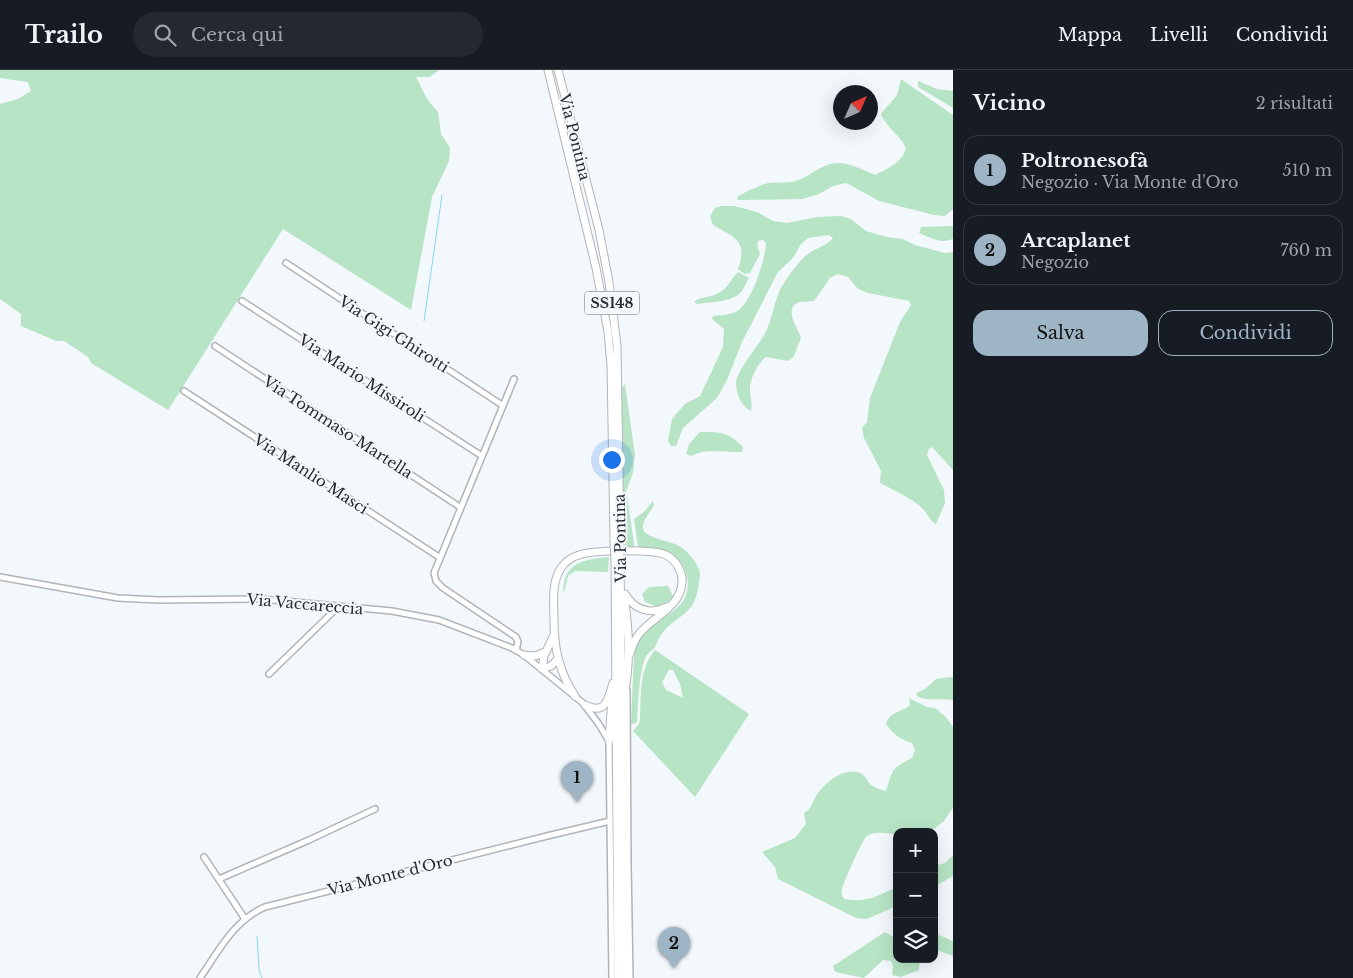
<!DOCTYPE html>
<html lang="it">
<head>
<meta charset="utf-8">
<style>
  :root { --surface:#171b24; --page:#242831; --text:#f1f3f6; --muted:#9ea1a6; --line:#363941; --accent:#9db5c4 }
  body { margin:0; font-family:"Libre Baskerville",serif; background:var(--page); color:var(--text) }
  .controls { position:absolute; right:15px; bottom:15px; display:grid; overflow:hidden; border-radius:10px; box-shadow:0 5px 20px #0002 }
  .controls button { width:45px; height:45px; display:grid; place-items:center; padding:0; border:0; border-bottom:1px solid var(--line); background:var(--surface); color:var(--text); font:25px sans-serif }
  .compass { position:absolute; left:833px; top:15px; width:45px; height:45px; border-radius:50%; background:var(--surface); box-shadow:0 5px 20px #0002; rotate:45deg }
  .you { position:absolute; left:611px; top:389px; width:18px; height:18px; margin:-12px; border:4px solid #fff; border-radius:50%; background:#1a73e8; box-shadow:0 0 0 8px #1a73e833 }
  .badge { display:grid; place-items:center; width:32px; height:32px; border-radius:50%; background:var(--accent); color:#111; font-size:16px; font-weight:700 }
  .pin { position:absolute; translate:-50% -41px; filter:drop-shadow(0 1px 2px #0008) }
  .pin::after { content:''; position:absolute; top:26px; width:18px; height:15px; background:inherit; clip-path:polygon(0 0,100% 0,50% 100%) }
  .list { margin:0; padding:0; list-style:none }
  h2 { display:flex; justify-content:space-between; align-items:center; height:65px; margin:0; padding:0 20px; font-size:21px }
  h2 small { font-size:16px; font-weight:400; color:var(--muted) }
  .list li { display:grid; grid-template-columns:32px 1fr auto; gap:15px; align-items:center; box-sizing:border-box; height:70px; margin:0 10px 10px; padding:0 10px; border:1px solid var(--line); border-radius:15px }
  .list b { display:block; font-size:19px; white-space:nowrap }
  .list p { margin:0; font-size:16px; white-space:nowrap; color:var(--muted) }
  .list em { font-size:16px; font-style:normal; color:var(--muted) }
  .actions { display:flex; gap:10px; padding:15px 20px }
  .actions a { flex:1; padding:11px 0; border:1px solid var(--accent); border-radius:15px; text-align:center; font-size:18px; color:var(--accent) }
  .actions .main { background:var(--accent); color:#111 }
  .icon { flex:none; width:28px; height:28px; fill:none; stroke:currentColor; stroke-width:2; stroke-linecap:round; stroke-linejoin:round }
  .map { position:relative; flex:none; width:953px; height:908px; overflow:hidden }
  header { display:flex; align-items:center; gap:30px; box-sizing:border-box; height:70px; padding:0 25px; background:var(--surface); border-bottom:1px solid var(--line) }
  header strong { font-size:24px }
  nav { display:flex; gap:28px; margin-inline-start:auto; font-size:18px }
  .search { width:350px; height:45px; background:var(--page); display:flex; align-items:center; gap:12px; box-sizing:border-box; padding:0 18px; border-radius:28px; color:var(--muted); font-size:19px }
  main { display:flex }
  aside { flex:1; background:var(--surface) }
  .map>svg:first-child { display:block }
</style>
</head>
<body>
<header>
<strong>Trailo</strong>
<div class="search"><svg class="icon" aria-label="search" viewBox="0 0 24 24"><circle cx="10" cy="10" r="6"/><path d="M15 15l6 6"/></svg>Cerca qui</div>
<nav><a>Mappa</a><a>Livelli</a><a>Condividi</a></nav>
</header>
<main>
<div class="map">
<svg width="953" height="908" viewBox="0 0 953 908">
  <rect width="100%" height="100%" fill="#f3f8fd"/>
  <path fill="#b7e4c4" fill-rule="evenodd" d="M0,0H439L430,7H416L427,29L438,42L441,64L450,78L449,91L432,127L411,240L283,159L168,340L91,293L88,287L64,271H56L21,256V244L0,229V34L18,29L31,21L28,12L0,8Z
    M901,9L953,45V139L945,146L934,145L879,131L846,113L833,116L819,124L802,129L738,130L737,127C740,124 765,113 768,113C776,112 784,113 792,112C808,109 821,93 838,93C851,93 863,100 875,105C888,98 902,93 906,78C900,65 887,58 881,44L897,25Z
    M918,11L937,19L953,21V38L918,17Z
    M721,136H734L757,142L773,151L787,153L817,147L841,146L851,149L866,161L887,167L903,169L915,175L945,183L953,182V400L932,377L929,379L927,385L944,420L945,433L936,454C929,450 928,444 923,439C915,430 890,418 880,413L881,401L864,368L862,358L867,352L870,328L900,252L911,235L909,231L868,223L858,219L848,207L838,204L830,208L814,231C809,232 801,231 797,233C784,240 798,258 801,268L794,286L788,291L766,287C758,293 752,305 750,316C749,324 753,333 751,341C741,336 736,324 736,312C737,302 755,279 761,270C772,255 772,237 780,220C783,213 796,196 802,189C811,179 824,178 833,168L829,165L808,168L801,174L793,188L778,202L742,272L727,310L717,328L683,358L676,376H671L668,371L672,349L685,334L700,326L723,277L724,259L712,249L713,246C722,245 733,245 740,239C753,228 765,190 766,173L763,170L758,171L757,175L760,184L750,203L745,204L738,199C748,170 735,168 713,155L710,146L715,138Z
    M953,156V169C940,174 931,168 919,163L921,157Z
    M738,202L749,208C746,212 744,219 741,222C731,233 710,232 697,234L694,232C701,226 712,228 720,222C729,217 731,209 738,202Z
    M625,314L635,385L633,403L626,422L623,423L622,318Z
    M700,362C722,362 728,362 743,377L742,382C725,383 707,377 691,386L686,384L689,374Z
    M627,427L634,473V476L626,482L623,428Z
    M653,431L654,435C651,442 642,450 643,458C643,468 672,471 679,476C687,480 698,493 700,503C700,507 699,513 698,518C694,545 679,544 664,561C659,566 658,571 655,577C653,580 649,582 647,585C639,596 638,637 637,652L634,654L631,653L634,583C642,557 661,553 679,536C693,522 690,495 672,486C664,481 651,481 641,480L638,477L634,449L644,442Z
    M609,487L608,502L575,501L568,506L564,523C563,519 563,516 564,512C569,490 591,489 609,487Z
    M668,516L673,526L669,531L657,537L645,532L642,524L649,517Z
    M655,580L749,644L695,727L633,661L638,655L640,650C641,627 639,598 655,580ZM669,600H673L680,614L683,628L666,620L662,612Z
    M949,607H953V630C941,628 930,631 918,627L916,623L925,619L936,609Z
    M909,628L927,637L935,638L946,647L953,657V738L944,751L934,759L923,760L920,762H897V764C887,764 875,760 867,766C863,768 844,812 842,818C841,823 842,825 844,829C867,833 877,826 897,817V836L867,849L856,848L778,809L775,797L762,782L795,768L806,754L804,743C813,738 810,736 815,728C822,715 841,698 857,702C865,703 866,710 871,715C875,718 881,720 886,721C893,700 890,699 912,688L915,680L912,673C900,669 894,665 886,654C890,641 901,643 910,635Z
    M953,785V806L934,817V796L945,793Z
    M885,862L897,869V889H920L919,900L901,907L892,905L893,896L891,891L883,890L864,908L835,902L833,896Z
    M934,863L953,871V886L934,879Z"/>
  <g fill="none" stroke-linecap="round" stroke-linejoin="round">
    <path stroke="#8ad4f6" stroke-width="1" d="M424,251L442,125
      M257,866L259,900L262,908"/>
    <g stroke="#b0b4b9" stroke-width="8">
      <path id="minor" d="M286,193L502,335
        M242,231L482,386
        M215,276L460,437
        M514,309L434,503L436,511L443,518L516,567L518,572L516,580
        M184,321L439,487
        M0,507L118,528L159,530L261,529L392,541L439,550L512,578L524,585L583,633L598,653L609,671L612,908
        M269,604L339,536
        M627,621L628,794L630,908
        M204,787L245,849
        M219,809L309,770L375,739
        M200,908C218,882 234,850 265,837L547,766L610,751"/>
    </g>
    <g stroke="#b0b4b9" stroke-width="9">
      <path id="highway" d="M548,0L596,198L608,262L611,295L614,470
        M558,0L599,160L609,212L617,275L620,471
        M620,492L625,908
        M615,493L618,908
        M625,524C635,540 650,545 667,537
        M553,567L544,586L542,599L551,596L558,589
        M524,585L535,586L545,582
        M575,626C559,602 554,578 554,550C554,533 551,513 561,498C565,492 572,487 579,485C592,480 653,479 666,485C676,490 683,502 682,513C680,538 652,547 639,564C634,570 632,577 630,584
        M624,626C631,591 629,560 624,525
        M585,635C606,645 608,630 613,613
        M609,671L612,628"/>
    </g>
    <use href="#minor" stroke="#fff" stroke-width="5"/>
    <use href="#highway" stroke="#fff" stroke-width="7"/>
    <g stroke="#b0b4b9" stroke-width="9" stroke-linecap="butt">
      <path id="highway-bridge" d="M614,470L615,493
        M620,471V492"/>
    </g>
    <use href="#highway-bridge" stroke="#fff" stroke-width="7"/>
  </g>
  <g text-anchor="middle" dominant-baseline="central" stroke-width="4" stroke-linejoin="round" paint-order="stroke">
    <rect fill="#f3f8fd" stroke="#66686b" stroke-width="1" x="584.5" y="221.5" width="55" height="23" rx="4"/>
    <g font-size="14" font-weight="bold" fill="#2a2b2d">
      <text x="612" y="233">SS148</text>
    </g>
    <g font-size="15" fill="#2a2b2d" stroke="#f3f8fd">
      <text transform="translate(575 67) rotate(76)">Via Pontina</text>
      <text transform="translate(394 264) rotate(33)">Via Gigi Ghirotti</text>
      <text transform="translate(362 308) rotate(33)">Via Mario Missiroli</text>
      <text transform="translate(338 357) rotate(33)">Via Tommaso Martella</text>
      <text transform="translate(311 404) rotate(33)">Via Manlio Masci</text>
      <text transform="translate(620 468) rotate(-91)">Via Pontina</text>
      <text transform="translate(305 534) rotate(5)">Via Vaccareccia</text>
      <text transform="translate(390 805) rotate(-14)">Via Monte d'Oro</text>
    </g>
  </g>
</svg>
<div class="controls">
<button>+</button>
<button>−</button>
<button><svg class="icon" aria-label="layers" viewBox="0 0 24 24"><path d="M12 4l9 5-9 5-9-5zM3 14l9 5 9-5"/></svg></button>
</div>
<svg class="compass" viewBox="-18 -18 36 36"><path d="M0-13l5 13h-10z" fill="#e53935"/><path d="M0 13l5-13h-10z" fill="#9ea1a6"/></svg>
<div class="you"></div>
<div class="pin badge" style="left:577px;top:732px">1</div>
<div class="pin badge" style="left:674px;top:898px">2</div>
</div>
<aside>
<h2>Vicino<small>2 risultati</small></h2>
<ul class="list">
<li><span class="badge">1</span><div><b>Poltronesofà</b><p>Negozio · Via Monte d'Oro</p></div><em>510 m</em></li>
<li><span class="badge">2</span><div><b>Arcaplanet</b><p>Negozio</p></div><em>760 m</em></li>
</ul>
<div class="actions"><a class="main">Salva</a><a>Condividi</a></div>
</aside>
</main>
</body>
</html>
